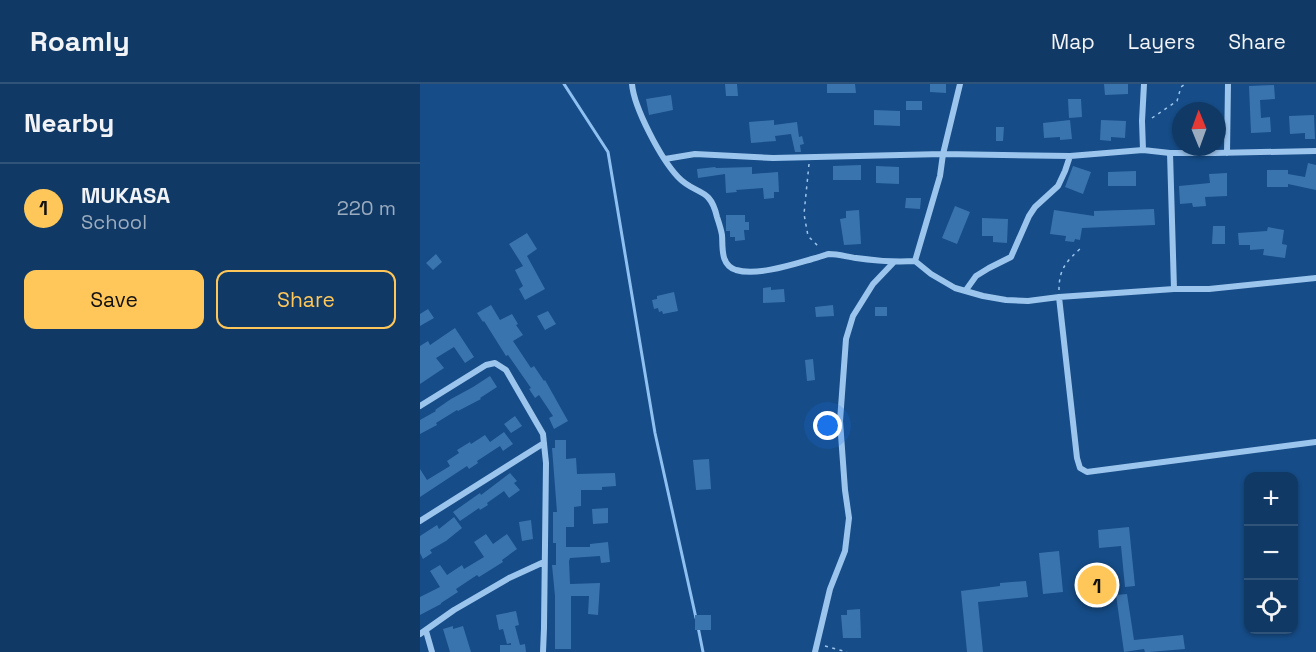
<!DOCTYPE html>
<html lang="en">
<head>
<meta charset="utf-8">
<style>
  :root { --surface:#103965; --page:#1e446e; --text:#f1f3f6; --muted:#9cacbf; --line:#305379; --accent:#ffc759 }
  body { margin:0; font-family:"Space Grotesk",sans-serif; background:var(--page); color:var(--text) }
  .controls { position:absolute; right:18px; bottom:18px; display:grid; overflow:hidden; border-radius:12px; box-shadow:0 2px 4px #0004 }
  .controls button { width:54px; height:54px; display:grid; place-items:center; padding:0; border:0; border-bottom:2px solid var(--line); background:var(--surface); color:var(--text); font:30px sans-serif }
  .compass { position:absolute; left:752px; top:18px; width:54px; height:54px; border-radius:50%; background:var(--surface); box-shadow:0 2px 4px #0004; rotate:359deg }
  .you { position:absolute; left:408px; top:342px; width:21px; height:21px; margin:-15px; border:4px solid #fff; border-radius:50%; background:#1a73e8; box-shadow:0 0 0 9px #1a73e833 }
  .badge { display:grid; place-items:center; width:39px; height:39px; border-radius:50%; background:var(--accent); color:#111; font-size:20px; font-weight:700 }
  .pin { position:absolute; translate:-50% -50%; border:3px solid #fff; box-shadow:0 2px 6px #0006 }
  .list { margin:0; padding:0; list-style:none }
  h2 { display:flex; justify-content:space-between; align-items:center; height:78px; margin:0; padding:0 24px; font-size:26px }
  h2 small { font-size:20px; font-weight:400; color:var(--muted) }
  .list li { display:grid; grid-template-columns:39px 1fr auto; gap:18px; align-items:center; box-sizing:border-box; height:90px; padding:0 24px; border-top:2px solid var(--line) }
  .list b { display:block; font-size:22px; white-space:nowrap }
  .list p { margin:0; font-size:20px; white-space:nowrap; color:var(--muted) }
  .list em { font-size:20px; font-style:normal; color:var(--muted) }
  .actions { display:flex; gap:12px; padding:18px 24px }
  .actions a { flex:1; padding:14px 0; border:2px solid var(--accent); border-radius:12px; text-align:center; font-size:21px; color:var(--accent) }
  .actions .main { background:var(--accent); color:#111 }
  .icon { flex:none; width:33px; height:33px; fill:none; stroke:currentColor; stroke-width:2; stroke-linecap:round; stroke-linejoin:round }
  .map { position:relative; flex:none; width:896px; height:568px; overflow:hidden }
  header { display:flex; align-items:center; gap:36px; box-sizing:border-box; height:84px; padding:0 30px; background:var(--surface); border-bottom:2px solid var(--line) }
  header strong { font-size:28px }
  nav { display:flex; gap:33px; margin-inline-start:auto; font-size:21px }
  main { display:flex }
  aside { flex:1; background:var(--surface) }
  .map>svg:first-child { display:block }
</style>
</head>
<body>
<header>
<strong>Roamly</strong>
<nav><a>Map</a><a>Layers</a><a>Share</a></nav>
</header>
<main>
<aside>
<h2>Nearby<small></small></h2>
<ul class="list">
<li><span class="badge">1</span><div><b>MUKASA</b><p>School</p></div><em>220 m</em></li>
</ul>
<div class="actions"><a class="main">Save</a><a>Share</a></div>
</aside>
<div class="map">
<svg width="896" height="568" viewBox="0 0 896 568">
  <rect width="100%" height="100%" fill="#164c87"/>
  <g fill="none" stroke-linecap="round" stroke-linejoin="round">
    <path stroke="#8ec0f1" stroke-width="3" d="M144,0L188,68L235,349L276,534
      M278,543L283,568"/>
  </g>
  <path fill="#3a74af" d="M305,0H317L318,12H306Z
    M407,0H435L436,9H407Z
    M510,0H526V9L510,8Z
    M684,0H708V10L685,11Z
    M854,1L855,15L840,16L841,34L850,33L851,48L831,49L829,2Z
    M251,11L253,26L229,31L226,15Z
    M648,15H661L662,33L649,34Z
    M486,17H502V26H486Z
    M454,26L480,27V42L454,41Z
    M894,31L895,55H885V49L870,50L869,32Z
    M354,36V41L377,38L379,53L382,52L384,60L380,61L381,68H375L371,50L355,52L356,57L331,59L329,38Z
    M650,36L652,55L640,56V53L624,54L623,39Z
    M681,36L706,37L705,54L691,53V57L680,56Z
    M576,43H584L583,57H576Z
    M888,79L896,81V106L868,100V103H847V86H868V90L885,93Z
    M441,81V96H413V82Z
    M456,82L479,83V100L456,99Z
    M653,82L671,88L663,110L645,103Z
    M295,83L296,84L332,83V90L358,88L359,108H354V114L344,115L343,104L316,106L317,108L306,109L305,90L278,94L277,85Z
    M716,87V102H688V88Z
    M807,89V112L785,113L786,122L773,123L772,119L760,120L759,102L790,99L789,90Z
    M486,114H501L500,125L485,124Z
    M535,122L550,128L537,160L522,154Z
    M734,125L735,141L662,144L660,156L655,155L654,158L645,157L646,152L630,150L634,126L674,132V127Z
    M439,126L441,160L424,161L420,135L426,134V127Z
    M306,131H325V138H329V146H324L325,156L315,157V153H310V147H306Z
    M562,134L588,135L587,159L573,158V152H562Z
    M793,142H805V160H792Z
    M848,143L864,146L862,160L867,161L865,174L843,171L844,165L830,166V161H819L818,149L847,147Z
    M107,149L117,165L107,172L125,205L105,216L99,205L103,202L95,186L103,182L89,160Z
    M16,170L22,178L13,186L6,179Z
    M351,203V206L364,205L365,218L343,219V204Z
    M254,208L258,227L243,230L242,227L239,228L238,224L234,225L232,216L237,215V212Z
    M71,221L80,236L92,230L98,240L96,241L103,251L93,257L111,284L114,282L124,297L125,296L148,337L134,345L129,334L133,332L119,311L115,314L109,305L111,304L88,271L86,272L64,237L63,238L57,229Z
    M413,221L414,232L396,233L395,223Z
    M455,223H467V232H455Z
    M8,225L14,234L0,242V230Z
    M128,227L136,240L125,246L117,232Z
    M35,244L54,273L45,279L34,263L16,274L24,284L0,300V262L8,257L10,261Z
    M393,275L395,296L387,297L385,276Z
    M70,292L77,303L60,314L61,315L38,327L37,326L16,339L17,341L0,350V336L16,327L15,326L31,315L53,303Z
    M95,332L102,342L91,349L84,340Z
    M84,348L93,360L83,367L80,362L57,377L58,379L49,385L47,382L0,413V385L7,396L30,382L27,377L39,369L37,366L50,358L51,360L65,351L70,358Z
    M135,356H146V375L156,374L157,390L195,389L196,402L182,403V406H161V422L154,423V443H146V463H170V460L188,458L190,478L181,479L180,472L150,474L149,477L150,500L180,499L178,531L168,530L169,512H151V565H135V512L132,481H136V459H133V428H137L132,364H135Z
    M289,375L291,405L276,406L273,376Z
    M90,389L97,397L94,399L100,406L89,414L84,407L67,419L68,421L60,426L59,424L40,437L33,428L60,409L61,411Z
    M188,424V439L173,440L172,425Z
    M34,433L42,444L26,457L10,466L12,469L3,475L0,469V452L17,441L19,445Z
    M111,436L113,455L102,457L99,438Z
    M709,443L715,502L705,503L701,462L679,464L678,446Z
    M66,450L73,460L87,450L97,465L82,476L83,478L59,493L57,491L36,505L38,508L21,519V520L0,531V513L20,503L10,487L20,481L27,491L42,481L44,485L64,473L54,458Z
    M639,467L643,508L623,510L619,469Z
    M606,497L608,513L558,518L563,568H547L541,507L580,502V499Z
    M707,510L714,556L763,551L765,565L729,568H725L724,565L704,568L696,511Z
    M440,525L441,554H423L421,531H427V526Z
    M96,527L99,541L95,542L100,561L105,560L106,568H80V561H91V559L87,560L83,545L79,546L76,531Z
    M275,531H291V546H275Z
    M33,542V545L43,542L51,568H30L23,545Z"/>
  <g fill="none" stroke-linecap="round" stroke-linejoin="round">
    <path stroke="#9cc5ee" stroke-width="1.5" stroke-dasharray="3 4.5" stroke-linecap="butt" d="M732,34L757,17L761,3L765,0
      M389,80L384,130L388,152L399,163
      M639,206C639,184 647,177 662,163
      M405,562L427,568"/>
    <path stroke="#9cc5ee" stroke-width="6" d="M212,0C214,24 241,75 258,93C276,112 290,102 297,133C299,139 301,145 302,151C303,163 300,181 316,186C337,192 371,181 392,175C397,174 404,171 409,170C418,170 428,173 436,174C456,177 476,178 495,177L520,92L523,70L540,0
      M723,66L722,37L724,0
      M750,69L754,205
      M807,69L808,0
      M245,75L275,70L353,74L523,70L650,72L723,66L750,69H794L896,67
      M495,177L511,190L535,204L563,212L586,216L608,217L639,213
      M896,194L789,205H754L639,213L657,374L660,384L667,388L896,358
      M546,206L556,192L569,184L591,173L609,132L615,123L638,102L645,87L650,72
      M0,322L66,281L75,279L86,286L123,350L126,379L124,544L123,568
      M0,437L124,359
      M6,547L12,568
      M0,550L34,526L89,494L124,478
      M395,568L410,505L425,467L429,434L425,406L420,337L426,255L433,232L453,200L474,178"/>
  </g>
</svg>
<div class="controls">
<button>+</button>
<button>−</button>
<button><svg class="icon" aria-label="locate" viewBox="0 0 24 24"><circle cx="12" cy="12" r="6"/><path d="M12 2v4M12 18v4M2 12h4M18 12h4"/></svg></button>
</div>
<svg class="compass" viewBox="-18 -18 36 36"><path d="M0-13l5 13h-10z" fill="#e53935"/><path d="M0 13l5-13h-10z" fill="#9cacbf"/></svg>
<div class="you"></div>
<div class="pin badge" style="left:677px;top:501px">1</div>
</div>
</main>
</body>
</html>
